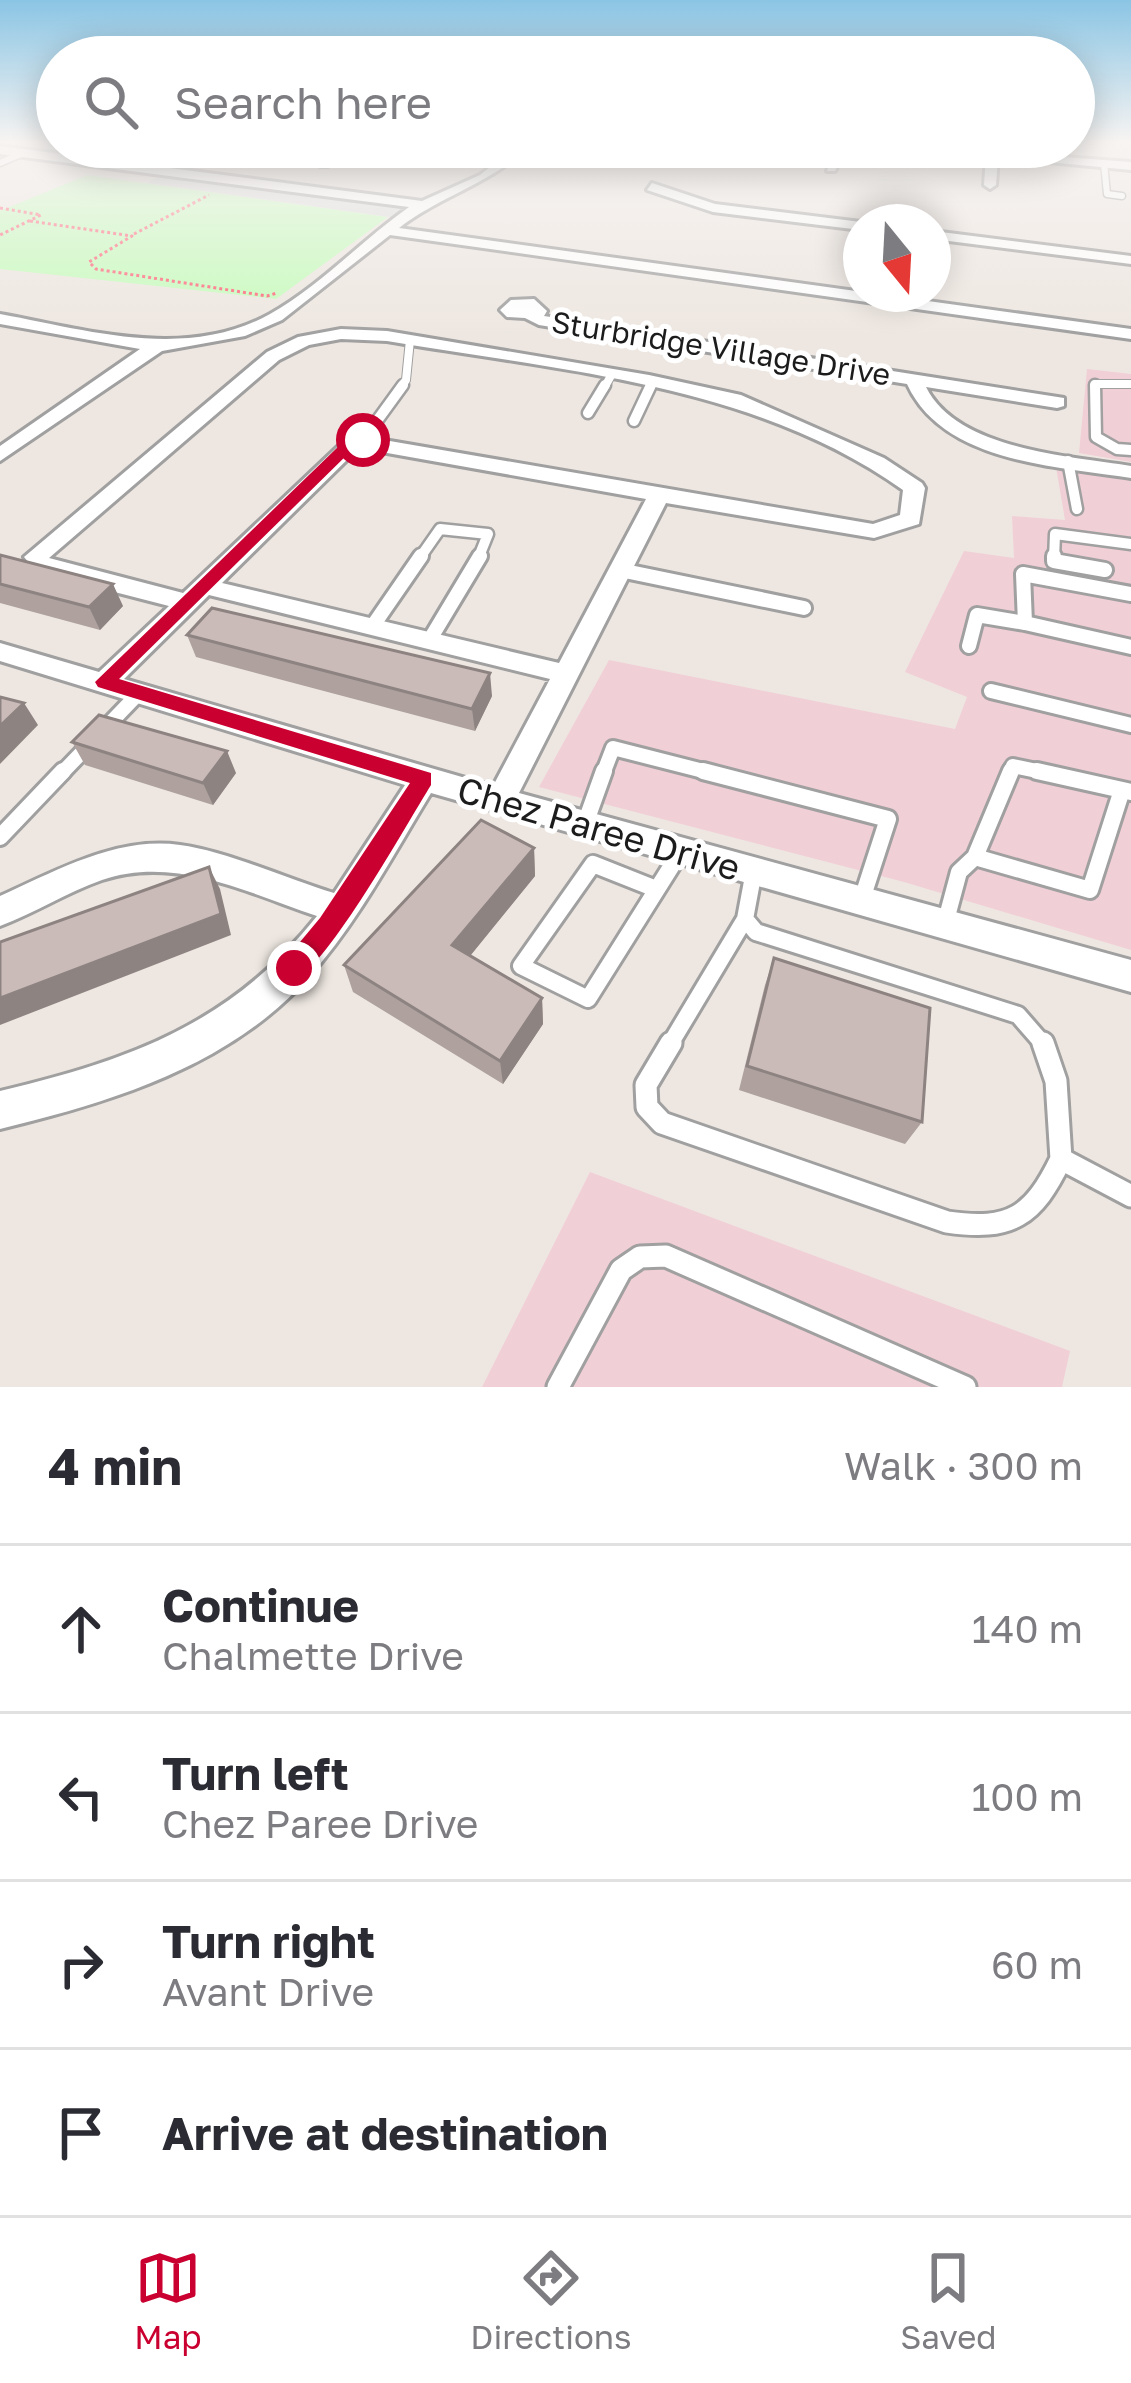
<!DOCTYPE html>
<html lang="en">
<head>
<meta charset="utf-8">
<style>
  :root { --surface:#fff; --page:#f2f2f3; --text:#2b2b33; --muted:#7c7c81; --line:#e1e1e2; --accent:#c90030 }
  body { margin:0; font-family:"Golos Text",sans-serif; background:var(--page); color:var(--text) }
  .compass { position:absolute; left:843px; top:204px; width:108px; height:108px; border-radius:50%; background:var(--surface); box-shadow:0 6px 30px #0003; rotate:162deg }
  .stop { position:absolute; width:36px; height:36px; margin:-27px; border:9px solid #c90030; border-radius:50%; background:#fff }
  .stop.end { background:#c90030; border-color:#fff; box-shadow:0 3px 12px #0008 }
  .list { margin:0; padding:0; list-style:none }
  h2 { display:flex; justify-content:space-between; align-items:center; height:156px; margin:0; padding:0 48px; font-size:51px }
  h2 small { font-size:39px; font-weight:400; color:var(--muted) }
  .list li { display:grid; grid-template-columns:78px 1fr auto; gap:36px; align-items:center; box-sizing:border-box; height:168px; padding:0 48px; border-top:3px solid var(--line) }
  .list b { display:block; font-size:45px; white-space:nowrap }
  .list p { margin:0; font-size:39px; white-space:nowrap; color:var(--muted) }
  .list em { font-size:39px; font-style:normal; color:var(--muted) }
  .icon { flex:none; width:66px; height:66px; fill:none; stroke:currentColor; stroke-width:2; stroke-linecap:round; stroke-linejoin:round }
  .map { position:relative; flex:none; width:1131px; height:1387px; overflow:hidden }
  .search { position:absolute; background:var(--surface); box-shadow:0 6px 30px #0003; left:36px; right:36px; top:36px; height:132px; display:flex; align-items:center; gap:30px; box-sizing:border-box; padding:0 42px; border-radius:66px; color:var(--muted); font-size:45px }
  .sheet { height:828px; background:var(--surface) }
  nav { display:flex; justify-content:space-around; align-items:center; box-sizing:border-box; height:168px; border-top:3px solid var(--line); background:var(--surface); font-size:33px; color:var(--muted) }
  nav a { display:grid; justify-items:center; gap:6px }
  nav .on { color:var(--accent) }
  .map>svg:first-child { display:block }
</style>
</head>
<body>
<div class="map">
<svg width="1131" height="1387" viewBox="0 0 1131 1387">
  <rect width="100%" height="100%" fill="#eee7e1"/>
  <path fill="#f1cfd6" d="M1087,369L1131,374V462L1079,453Z
    M1056,467L1131,479V950L904,882L539,787L609,660L955,729L967,697L905,672L964,551L1014,558L1012,516L1065,520Z
    M590,1172L1070,1351L1062,1387H482Z"/>
  <path fill="#c5fcbb" d="M87,175L388,217L276,299L0,269V211Z"/>
  <path fill="#dcdcdc" d="M166,172L421,205L404,219L147,183Z"/>
  <g fill="none" stroke-linecap="round" stroke-linejoin="round">
    <g stroke="#a0a0a0" stroke-width="9">
      <path id="service-far5" d="M0,163L23,153
        M1104,163L1107,194L1122,196"/>
    </g>
    <g stroke="#a0a0a0" stroke-width="10">
      <path id="service-far4" d="M400,388L406,380L410,340
        M604,388L612,374
        M650,388L653,381
        M1095,388V384H1131"/>
    </g>
    <g stroke="#a0a0a0" stroke-width="15">
      <path id="service-far3" d="M1095,385L1096,437L1117,449L1131,450
        M588,413L605,385
        M634,421L651,385
        M363,440L403,385
        M1068,461L1077,509
        M419,559L440,529L488,534L478,559
        M1054,559L1055,534L1131,544"/>
    </g>
    <g stroke="#a0a0a0" stroke-width="20">
      <path id="service-far2" d="M1054,556V561L1105,570
        M620,570L804,608
        M1131,594L1023,574L1025,623L1131,647
        M372,627L421,556
        M429,641L480,556
        M969,646L977,615L1025,623
        M991,691L1131,725
        M61,774L139,693
        M603,774L613,748L715,774
        M1010,774L1013,766L1051,774"/>
    </g>
    <g stroke="#a0a0a0" stroke-width="22">
      <path id="service-far1" d="M703,771L888,819L861,902
        M1037,771L1131,792
        M585,824L604,771
        M0,837L63,771
        M975,857L1090,890L1122,790
        M754,871L745,919L756,932L1018,1015L1045,1046
        M656,889L593,864L521,966L588,999L681,851
        M945,924L959,872L975,857L1011,771
        M669,1046L745,919"/>
    </g>
    <g stroke="#a0a0a0" stroke-width="27">
      <path id="service" d="M671,1043L646,1085L647,1107L662,1123L947,1222C1011,1231 1033,1217 1061,1159
        M1043,1043L1056,1081L1061,1159L1131,1196
        M558,1387L621,1270L640,1257L666,1256L965,1387"/>
    </g>
    <g stroke="#a0a0a0" stroke-width="6">
      <path id="minor" d="M0,146L422,201L480,175L515,147H528C490,184 440,196 399,228L1131,329V339L390,235L282,320L245,336L162,351L0,461V446L140,349L0,324V314C88,330 186,361 270,314C320,286 362,240 409,207L0,154Z
        M342,147H356L328,166H320V160Z
        M835,147H847L835,171H827Z
        M931,147L1131,162V170L998,157L996,185L990,189L984,185L986,155Z
        M652,183L715,204L861,222V230L713,212L647,190Z
        M933,231L1131,256V264L933,239Z
        M534,299L547,311L544,316L1064,398V406L1057,408L926,387C957,450 1070,456 1131,466V478C1056,466 943,463 907,384L539,325L525,318L507,317L500,310L511,300Z
        M341,329L387,331L649,375L741,395L884,458L922,483L925,488L919,524L874,538L666,503L519,793L1131,960V992L431,793C393,855 358,922 309,977C230,1066 112,1102 0,1129V1091C130,1060 231,1024 317,916C248,893 175,855 102,880C67,892 35,913 0,926V896C56,871 117,836 180,845C226,851 288,879 334,893L405,785L0,661V643L99,672L169,606L37,572L24,557L267,352L298,337ZM341,339L387,341C563,371 754,384 903,490L900,515L873,524L355,435L348,437L183,593L49,558L279,360L309,345ZM359,448L646,499L559,663L222,583ZM209,595L550,679L493,786L124,679Z"/>
    </g>
    <path stroke="#ff6277" stroke-width="3" stroke-dasharray="3 3" stroke-linecap="butt" d="M0,208L41,215L0,235
      M30,221L132,236L89,262L96,269L267,296L277,293
      M134,234L209,195"/>
    <use href="#service-far5" stroke="#fff" stroke-width="6"/>
    <use href="#service-far4" stroke="#fff" stroke-width="8"/>
    <use href="#service-far3" stroke="#fff" stroke-width="10"/>
    <use href="#service-far2" stroke="#fff" stroke-width="14"/>
    <use href="#service-far1" stroke="#fff" stroke-width="16"/>
    <use href="#service" stroke="#fff" stroke-width="21"/>
    <use href="#minor" fill="#fff" fill-rule="evenodd"/>
  </g>
  <path fill="#aea19e" d="M0,555L123,606L100,630L0,603Z
    M187,635L492,696L475,731L196,657Z
    M72,742L236,773L213,805L85,765Z
    M534,848L535,876L470,956L542,998L543,1024L503,1084L353,992L344,965Z
    M774,958L922,1122L905,1144L739,1090L765,985Z"/>
  <path fill="#8d8381" d="M113,584L123,606L100,630L89,607Z
    M490,673L492,696L475,731L472,709Z
    M24,703L38,725L0,764V726Z
    M227,751L236,773L213,805L203,783Z
    M534,848L535,876L457,972L452,945Z
    M209,867L220,889L231,935L0,1025V998Z
    M542,998L543,1024L503,1084L500,1061Z"/>
  <path fill="#cabbb8" stroke="#8d8381" stroke-width="3" d="M0,555L113,584L89,607L0,584Z
    M212,608L490,673L472,709L187,635Z
    M0,697L24,703L0,726Z
    M99,715L227,751L203,783L72,742Z
    M481,820L534,848L452,945L542,998L500,1061L344,965Z
    M209,867L221,914L0,998V942Z
    M774,958L930,1008L922,1122L747,1066Z"/>
  <linearGradient id="sky" x2="0" y2="1"><stop stop-color="#8bc5e4"/><stop offset="0.42" stop-color="#f7f4f2"/><stop offset="1" stop-color="#f7f4f2" stop-opacity="0"/></linearGradient>
  <rect width="1131" height="337" fill="url(#sky)"/>
  <path fill="#c90030" d="M363,435L368,443L352,450L119,679L431,773V785C408,822 327,967 294,980L282,968L285,960L320,918L410,783L98,687L95,682L341,444Z"/>
  <g text-anchor="middle" dominant-baseline="central" stroke-width="10" stroke-linejoin="round" paint-order="stroke">
    <g font-size="30" fill="#1c1c1c" stroke="#fff">
      <text transform="translate(721 348) rotate(9)">Sturbridge Village Drive</text>
    </g>
    <g font-size="36" fill="#1c1c1c" stroke="#fff">
      <text transform="translate(599 828) rotate(16)">Chez Paree Drive</text>
    </g>
  </g>
</svg>
<svg class="compass" viewBox="-18 -18 36 36"><path d="M0-13l5 13h-10z" fill="#e53935"/><path d="M0 13l5-13h-10z" fill="#7c7c81"/></svg>
<div class="stop" style="left:363px;top:440px"></div>
<div class="stop end" style="left:294px;top:968px"></div>
<div class="search"><svg class="icon" aria-label="search" viewBox="0 0 24 24"><circle cx="10" cy="10" r="6"/><path d="M15 15l6 6"/></svg>Search here</div>
</div>
<section class="sheet">
<h2>4 min<small>Walk · 300 m</small></h2>
<ul class="list">
<li><svg class="icon" aria-label="ahead" viewBox="0 0 24 24"><path d="M12 20V5M6 11l6-6 6 6"/></svg><div><b>Continue</b><p>Chalmette Drive</p></div><em>140 m</em></li>
<li><svg class="icon" aria-label="left" viewBox="0 0 24 24"><path d="M17 20v-9H6M10 6l-5 5 5 5"/></svg><div><b>Turn left</b><p>Chez Paree Drive</p></div><em>100 m</em></li>
<li><svg class="icon" aria-label="right" viewBox="0 0 24 24"><path d="M7 20v-9h11M14 6l5 5-5 5"/></svg><div><b>Turn right</b><p>Avant Drive</p></div><em>60 m</em></li>
<li><svg class="icon" aria-label="arrive" viewBox="0 0 24 24"><path d="M6 21V4h12l-3 4 3 4H6"/></svg><div><b>Arrive at destination</b></div></li>
</ul>
</section>
<nav>
<a class="on"><svg class="icon" aria-label="map" viewBox="0 0 24 24"><path d="M3 6l6-2 6 2 6-2v14l-6 2-6-2-6 2zM9 4v14M15 6v14"/></svg>Map</a>
<a><svg class="icon" aria-label="directions" viewBox="0 0 24 24"><path d="M12 3l9 9-9 9-9-9zM9 14v-3h6M13 9l2 2-2 2"/></svg>Directions</a>
<a><svg class="icon" aria-label="saved" viewBox="0 0 24 24"><path d="M7 4h10v16l-5-4-5 4z"/></svg>Saved</a>
</nav>
</body>
</html>
